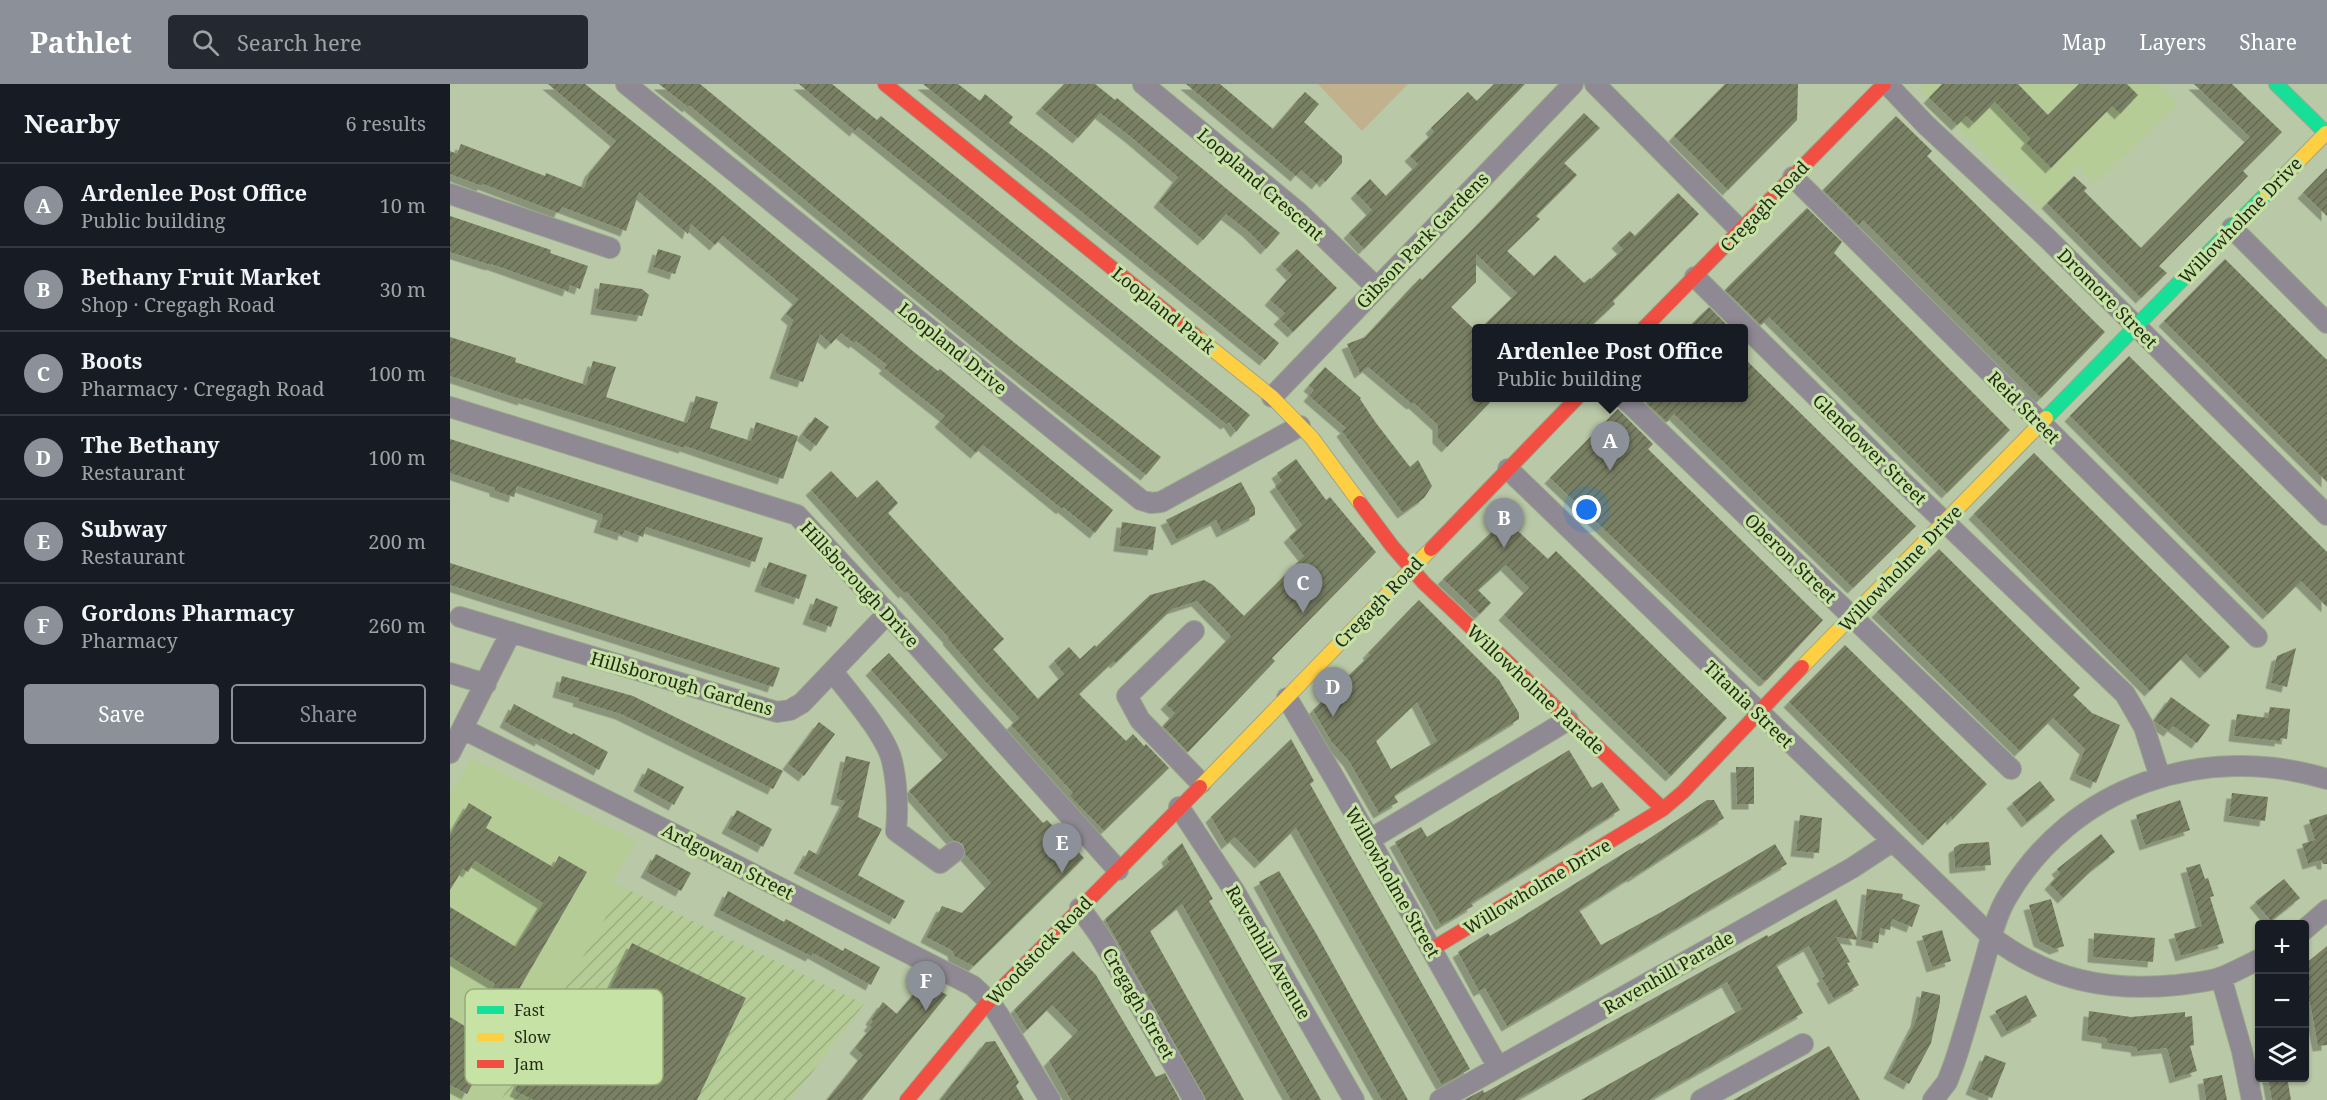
<!DOCTYPE html>
<html lang="en">
<head>
<meta charset="utf-8">
<style>
  :root { --surface:#171b24; --page:#242831; --text:#f1f3f6; --muted:#9ea1a6; --line:#363941; --accent:#8c9099 }
  body { margin:0; font-family:"Noto Serif",serif; background:var(--page); color:var(--text) }
  .controls { position:absolute; right:18px; bottom:18px; display:grid; overflow:hidden; border-radius:6px; box-shadow:0 2px 4px #0004 }
  .controls button { width:54px; height:54px; display:grid; place-items:center; padding:0; border:0; border-bottom:2px solid var(--line); background:var(--surface); color:var(--text); font:30px sans-serif }
  .you { position:absolute; left:1137px; top:426px; width:21px; height:21px; margin:-15px; border:4px solid #fff; border-radius:50%; background:#1a73e8; box-shadow:0 0 0 9px #1a73e833 }
  .badge { display:grid; place-items:center; width:39px; height:39px; border-radius:50%; background:var(--accent); color:#fff; font-size:20px; font-weight:700 }
  .pin { position:absolute; translate:-50% -50px; filter:drop-shadow(0 2px 3px #0008) }
  .pin::after { content:''; position:absolute; top:32px; width:21px; height:18px; background:inherit; clip-path:polygon(0 0,100% 0,50% 100%) }
  .popup { position:absolute; left:1022px; top:240px; width:276px; height:78px; box-sizing:border-box; display:grid; place-content:center; border-radius:6px; background:var(--surface); filter:drop-shadow(0 2px 4px #0005); font-size:20px; white-space:nowrap; color:var(--muted) }
  .popup b { font-size:22px; color:var(--text) }
  .popup::after { content:''; position:absolute; left:50%; top:100%; margin-left:-12px; border:12px solid transparent; border-top-color:var(--surface) }
  .list { margin:0; padding:0; list-style:none }
  h2 { display:flex; justify-content:space-between; align-items:center; height:78px; margin:0; padding:0 24px; font-size:26px }
  h2 small { font-size:20px; font-weight:400; color:var(--muted) }
  .list li { display:grid; grid-template-columns:39px 1fr auto; gap:18px; align-items:center; box-sizing:border-box; height:84px; padding:0 24px; border-top:2px solid var(--line) }
  .list b { display:block; font-size:22px; white-space:nowrap }
  .list p { margin:0; font-size:20px; white-space:nowrap; color:var(--muted) }
  .list em { font-size:20px; font-style:normal; color:var(--muted) }
  .actions { display:flex; gap:12px; padding:18px 24px }
  .actions a { flex:1; padding:14px 0; border:2px solid var(--accent); border-radius:6px; text-align:center; font-size:21px; color:var(--accent) }
  .actions .main { background:var(--accent); color:#fff }
  .icon { flex:none; width:33px; height:33px; fill:none; stroke:currentColor; stroke-width:2; stroke-linecap:round; stroke-linejoin:round }
  .map { position:relative; flex:none; width:1877px; height:1016px; overflow:hidden }
  header { display:flex; align-items:center; gap:36px; box-sizing:border-box; height:84px; padding:0 30px; background:var(--accent); color:#fff }
  header strong { font-size:28px }
  nav { display:flex; gap:33px; margin-inline-start:auto; font-size:21px }
  .search { width:420px; height:54px; background:var(--page); display:flex; align-items:center; gap:15px; box-sizing:border-box; padding:0 21px; border-radius:6px; color:var(--muted); font-size:22px }
  main { display:flex }
  aside { flex:1; background:var(--surface) }
  .map>svg:first-child { display:block }
</style>
</head>
<body>
<header>
<strong>Pathlet</strong>
<div class="search"><svg class="icon" aria-label="search" viewBox="0 0 24 24"><circle cx="10" cy="10" r="6"/><path d="M15 15l6 6"/></svg>Search here</div>
<nav><a>Map</a><a>Layers</a><a>Share</a></nav>
</header>
<main>
<aside>
<h2>Nearby<small>6 results</small></h2>
<ul class="list">
<li><span class="badge">A</span><div><b>Ardenlee Post Office</b><p>Public building</p></div><em>10 m</em></li>
<li><span class="badge">B</span><div><b>Bethany Fruit Market</b><p>Shop · Cregagh Road</p></div><em>30 m</em></li>
<li><span class="badge">C</span><div><b>Boots</b><p>Pharmacy · Cregagh Road</p></div><em>100 m</em></li>
<li><span class="badge">D</span><div><b>The Bethany</b><p>Restaurant</p></div><em>100 m</em></li>
<li><span class="badge">E</span><div><b>Subway</b><p>Restaurant</p></div><em>200 m</em></li>
<li><span class="badge">F</span><div><b>Gordons Pharmacy</b><p>Pharmacy</p></div><em>260 m</em></li>
</ul>
<div class="actions"><a class="main">Save</a><a>Share</a></div>
</aside>
<div class="map">
<svg width="1877" height="1016" viewBox="0 0 1877 1016">
  <defs>
    <pattern id="industrial-furrows" width="10" height="10" patternUnits="userSpaceOnUse" patternTransform="scale(1.5)"><rect width="10" height="10" fill="#b5cc97"/><path d="M-1 1l2-2M0 10L10 0M9 11l2-2" fill="none" stroke="#9baf81"/></pattern>
    <pattern id="building-hatch" width="6" height="6" patternUnits="userSpaceOnUse" patternTransform="scale(1.5)"><rect width="6" height="6" fill="#7a8064"/><path d="M-1 1l2-2M0 6l6-6M5 7l2-2" fill="none" stroke="#636951"/></pattern>
    <filter id="shadow"><feDropShadow dx="-5.5" dy="5.5" stdDeviation="0" flood-color="#0004"/></filter>
  </defs>
  <rect width="100%" height="100%" fill="#b9c8a6"/>
  <path fill="#b5cc97" d="M1474,0H1708L1728,19L1645,100L1629,83L1590,124L1469,6Z
    M22,674L187,757L162,798L173,803L51,1016H0V711Z"/>
  <path fill="url(#industrial-furrows)" d="M173,803L414,920L341,1016H51Z"/>
  <path fill="#c1b28d" d="M868,0H958L912,47Z"/>
  <path fill="url(#building-hatch)" fill-rule="evenodd" filter="url(#shadow)" d="M98,0H135L257,96L464,268L488,287L490,285L663,426L645,449L613,423L612,425L533,361L526,369L490,338L495,332L434,284L437,281L406,257L404,259L391,249L381,260L370,250L353,298L325,289L343,236L336,230L348,215L273,152L265,161L241,140L238,150L189,108L176,147L112,123L109,129L33,100L32,102L0,90V67L7,70L11,60L95,92L96,89L134,104L140,88L166,57Z
    M209,0H250L566,260L711,373L696,391L527,257L239,21L238,23Z
    M349,0H382L427,36L431,32L800,331L786,348L779,338L776,340L408,43L405,47Z
    M473,0H508L530,17L535,10L563,33L559,39L598,69L829,259L815,276Z
    M614,0H645L665,16L667,14L830,149L816,165L798,147L776,130L753,156L709,118L728,93L681,53L650,29L628,54L591,24Z
    M736,0H770L823,45L855,8L869,20L854,38L892,72V79L875,98L872,94L867,100L851,86L846,92Z
    M1044,0H1075L914,165L899,149L922,126L906,109L920,95L936,112L968,80L960,72L984,48L981,44L1018,8L1027,17Z
    M1275,0H1348L1347,36L1278,106L1224,52Z
    M1492,0H1568L1598,31L1629,0H1677L1688,11L1670,30L1662,22L1601,84L1576,59L1580,54L1545,18L1524,39L1516,32L1507,41L1479,14Z
    M1744,0H1782L1832,48L1793,87L1798,92L1709,182L1717,189L1691,214L1597,119L1624,92L1637,104L1634,107L1691,164L1800,53Z
    M1134,29L1150,44L1114,79L1127,91L1086,132L1090,135L1057,167L1084,192L1105,171L1134,199L1140,194L1141,195L1173,165L1167,159L1180,147L1185,152L1228,109L1249,130L1163,217L1165,220L1139,244H1031L1067,209L1026,170V198L1001,223L1026,247V314H1044L997,363L988,354V341L964,319L962,320L918,283L910,289L897,260L915,253L970,194L972,196L1029,139Z
    M1446,32L1482,67L1477,72L1655,248L1591,314L1413,136L1409,141L1373,106Z
    M1877,84V132L1853,109Z
    M1357,124L1392,158L1384,169L1560,346L1497,409L1319,233L1311,241L1275,206Z
    M0,132L101,166L100,169L138,182L130,205L120,201L118,207L41,180V181L0,168Z
    M208,165L231,172L225,190L203,183Z
    M847,165L887,204L843,248L829,235L835,229L820,216L842,191L831,180Z
    M1775,175L1877,276V398L1714,237Z
    M150,199L192,205L199,211L192,232L146,225Z
    M1259,223L1280,244H1238Z
    M0,253L66,274L65,278L136,301L143,277L166,283L156,313L237,339L246,312L268,318L260,344L301,357L306,338L348,352L333,395L235,362L234,364L74,314L73,316L0,292Z
    M1679,272L1877,468V523L1851,497L1818,530L1620,332Z
    M1293,273L1466,442L1403,504L1224,330L1217,338L1191,314H1293Z
    M875,283L911,314L910,315L926,339L960,383L968,376L982,402L974,414L953,429L899,357L892,347L896,344L859,312L864,306L859,302Z
    M1168,325L1203,360L1198,365L1373,536L1317,596L1314,597L1100,394Z
    M365,333L379,343L366,362L352,351Z
    M0,355L313,454L305,478L196,443L193,453L174,446L173,451L149,443L153,431L67,402L64,413L45,407V404L0,389Z
    M1584,369L1780,563L1755,589L1736,570L1700,607L1524,430Z
    M846,375L876,416L880,413L926,468L822,574L825,577L738,668L713,642L725,629L716,620L781,552L747,517L722,525L666,579L664,577L629,610L676,657L683,650L694,662L696,660L719,684L654,747L620,712L623,709L561,641L569,634L533,595L498,555L499,554L456,507L454,509L441,495L361,406L381,387L407,414L427,396L448,419L438,429L554,555L543,565L588,615L614,590L604,577L619,563L630,575L645,561L646,563L700,511L754,496L763,501L794,532L854,472L839,453L852,441L825,402L832,397L827,389Z
    M791,398L805,424V431L772,448L766,436L727,456L716,436Z
    M1055,435L1098,475L1106,467L1277,634L1221,692L1054,531L1079,504L1056,481L1028,506L1041,519L1030,530L993,495Z
    M672,438L706,443L703,466L669,462Z
    M1489,465L1630,604L1623,611L1642,629L1670,641L1646,699L1625,690L1635,665L1603,634L1570,667L1427,528Z
    M319,478L357,491L349,515L310,502Z
    M0,479L330,584L323,603L0,501Z
    M366,514L388,523L381,543L358,535Z
    M969,516L1049,596L1069,629V635L953,705L944,712L948,718L929,729L899,677L881,657L863,626L920,571L918,569ZM967,618L987,657L941,685L926,657Z
    M1395,561L1537,700L1502,736L1501,732L1478,756L1339,618Z
    M1846,564L1837,603L1821,599L1827,572Z
    M439,569L593,739L597,736L634,774L524,882L504,872L503,867L476,853L492,822L512,829L541,799L515,770L513,760L503,756L459,707L498,671L421,586Z
    M112,592L183,612L333,687L323,705L171,630L128,617L129,614L108,608Z
    M1721,613L1760,641L1747,659L1723,642L1719,647L1704,637Z
    M64,620L122,651L123,649L158,668L149,686L91,654L90,657L55,638Z
    M1820,623L1840,625L1837,655L1830,654V657L1784,652L1787,630L1818,634Z
    M369,638L385,650L354,692L338,680Z
    M841,655L864,697L860,700L1020,985L992,1001L846,744L810,779L785,753L777,760L761,733Z
    M1119,666L1142,704L1152,698L1170,726L1021,819L1023,822L991,841L945,758L971,743L977,753Z
    M396,672L420,678L408,733L432,745L408,791L455,817L445,835L349,784L359,766L368,771L395,717L386,715Z
    M1286,683H1304V720H1287Z
    M198,684L234,703L224,721L189,702Z
    M1590,697L1605,716L1577,738L1562,719Z
    M1782,709L1818,713L1815,737L1779,732Z
    M1257,716H1264L1274,734L1183,793L1182,792L1129,826L1151,861L1215,826L1325,760L1337,780L1057,942L1035,904L1029,907L1008,868L1038,849L1040,852L1067,836L1190,759L1191,760Z
    M1730,716L1740,746L1695,761L1686,731Z
    M19,719L42,733L36,744L103,783L109,772L137,788L21,988L27,992L17,1010L0,1001V933L18,944L45,900L0,873V823L66,863L93,819L25,777L18,788L13,785L0,806V751Z
    M287,726L322,745L313,763L277,744Z
    M1877,730V780H1873L1871,776L1858,780L1852,760L1865,756L1859,736Z
    M1350,731L1372,734L1369,769L1346,767Z
    M1651,750L1665,768L1643,785L1613,814L1600,800L1610,789L1607,785Z
    M1539,758L1541,781L1505,784L1504,764L1510,760Z
    M732,759L763,815L759,817L871,1016H841L732,820L700,847L794,1016H756L655,835L719,778L717,773Z
    M206,770L241,789L231,807L196,788Z
    M1750,780L1755,795L1758,794L1764,812L1760,813L1774,859L1731,872L1724,850L1752,842L1736,784Z
    M829,787L867,851L958,1016H932L838,851L809,798Z
    M1834,795L1850,814L1821,837L1805,818Z
    M1417,805L1453,810L1452,815L1470,821L1462,843L1442,835L1440,846L1430,844L1428,859L1411,856Z
    M278,807L334,838L336,835L393,867L395,864L430,883L421,901L363,869L361,872L269,826Z
    M1386,815L1408,856L1386,853L1400,878L1397,879L1409,901L1384,915L1372,894L1375,892L1359,862L1326,881L1353,929L1199,1016H1131L1292,925L1277,898L1065,1016H1014L1033,1006L1034,1009L1317,851L1318,853Z
    M1601,815L1614,862L1605,865L1589,857L1579,821Z
    M1492,846L1501,877L1482,883L1472,852Z
    M1644,849L1705,854L1703,878L1643,873Z
    M182,859L296,914L247,1016H84L65,1007L98,938L135,956Z
    M1877,862V961L1868,962L1860,918L1854,921V881Z
    M623,867L646,891L706,993L715,989L730,1016H621L599,977L628,947L602,921L577,946L564,926Z
    M474,898L497,911L412,1016H377L413,971L405,964L422,943L419,942L423,937L421,935L433,918L447,930Z
    M1472,907L1490,911V918L1481,959L1459,1000L1439,989L1466,937Z
    M1576,911L1587,932L1557,948L1545,927Z
    M1639,927L1681,933L1735,928V933L1742,932L1744,961L1740,962L1747,987L1725,994L1717,964L1687,967L1686,963L1657,959V954L1637,951Z
    M545,957L569,998L566,1002L574,1016H490L536,958Z
    M1379,962L1410,1016H1283L1319,996Z
    M1535,971L1556,979L1542,1014L1521,1005Z
    M1772,991L1777,1016H1756L1753,995Z
    M1818,993H1837L1841,1016H1822Z"/>
  <g fill="none" stroke-linecap="round" stroke-linejoin="round">
    <g stroke="#99a68b" stroke-width="22">
      <path id="street" d="M176,0L691,416L701,419L711,418L850,342
        M693,0L848,128L926,203
        M1145,0L1290,146
        M1437,0L1476,41L1596,153L1877,431
        M1343,93L1807,553
        M0,110L160,164
        M1782,144L1877,239
        M1245,193L1456,401L1675,610L1694,643L1710,693
        M822,313L1123,0
        M1174,314L1561,685
        M0,323L347,431L464,558L668,786
        M1058,385L1542,853C1598,896 1658,908 1727,901C1742,899 1759,898 1772,893C1785,888 1797,881 1810,875
        M10,533L327,628L340,626L352,619L438,529
        M744,547L677,612L690,636L751,699
        M383,588C399,609 436,651 442,677C447,699 448,725 446,747L490,779L504,768
        M0,589L36,600
        M837,614L885,695L1048,983
        M13,645L262,769L523,902L539,917L548,930L600,1016
        M0,669L61,548
        M729,723L785,808L904,1016
        M919,756L1118,636
        M630,824L650,852L744,1016
        M1854,846L1877,826
        M1771,893L1792,967L1802,1016
        M990,1016L1402,784L1443,757
        M1251,1016L1353,960
        M1483,1016L1497,998L1504,980C1515,947 1524,913 1534,879C1540,858 1545,834 1556,815C1621,701 1755,658 1877,695"/>
    </g>
    <g stroke="#99a68b" stroke-width="16">
      <path id="fast" d="M1826,0L1877,50
        M1596,334L1817,109"/>
    </g>
    <g stroke="#99a68b" stroke-width="16">
      <path id="slow" d="M1817,109L1876,49
        M746,252L822,313L862,354L910,419
        M1352,583L1596,334
        M750,703L981,465"/>
    </g>
    <g stroke="#99a68b" stroke-width="16">
      <path id="jam" d="M435,0L746,252
        M1194,244L1434,0
        M910,419L942,462L974,499L1213,725
        M981,465L1127,314
        M982,865L1213,725L1233,708L1352,583
        M457,1016L539,917L750,703"/>
    </g>
    <use href="#street" stroke="#8e8992" stroke-width="20"/>
    <use href="#fast" stroke="#16e098" stroke-width="14"/>
    <use href="#slow" stroke="#ffcf43" stroke-width="14"/>
    <use href="#jam" stroke="#f24e42" stroke-width="14"/>
  </g>
  <g text-anchor="middle" dominant-baseline="central" stroke-width="6" stroke-linejoin="round" paint-order="stroke">
    <g font-size="18" fill="#1f2911" stroke="#c7e2a5">
      <text transform="translate(811 100) rotate(41)">Loopland Crescent</text>
      <text transform="translate(1314 122) rotate(-46)">Cregagh Road</text>
      <text transform="translate(1790 136) rotate(-46)">Willowholme Drive</text>
      <text transform="translate(972 156) rotate(-46)">Gibson Park Gardens</text>
      <text transform="translate(1658 214) rotate(45)">Dromore Street</text>
      <text transform="translate(714 226) rotate(39)">Loopland Park</text>
      <text transform="translate(503 264) rotate(39)">Loopland Drive</text>
      <text transform="translate(1574 323) rotate(45)">Reid Street</text>
      <text transform="translate(1420 365) rotate(44)">Glendower Street</text>
      <text transform="translate(1341 474) rotate(44)">Oberon Street</text>
      <text transform="translate(1450 484) rotate(-46)">Willowholme Drive</text>
      <text transform="translate(410 500) rotate(47)">Hillsborough Drive</text>
      <text transform="translate(928 518) rotate(-46)">Cregagh Road</text>
      <text transform="translate(232 599) rotate(16)">Hillsborough Gardens</text>
      <text transform="translate(1086 605) rotate(43)">Willowholme Parade</text>
      <text transform="translate(1299 620) rotate(44)">Titania Street</text>
      <text transform="translate(278 777) rotate(27)">Ardgowan Street</text>
      <text transform="translate(943 798) rotate(60)">Willowholme Street</text>
      <text transform="translate(1087 802) rotate(-31)">Willowholme Drive</text>
      <text transform="translate(589 866) rotate(-46)">Woodstock Road</text>
      <text transform="translate(819 868) rotate(60)">Ravenhill Avenue</text>
      <text transform="translate(1218 888) rotate(-30)">Ravenhill Parade</text>
      <text transform="translate(689 919) rotate(60)">Cregagh Street</text>
    </g>
  </g>
  <rect x="15" y="905" width="198" height="96" rx="9" fill="#c7e2a5" stroke="#95aa79" stroke-width="1.5"/>
  <rect x="27" y="922" width="27" height="8" fill="#16e098"/>
  <rect x="27" y="949" width="27" height="8" fill="#ffcf43"/>
  <rect x="27" y="976" width="27" height="8" fill="#f24e42"/>
  <g font-size="16" fill="#1f2911">
    <text x="64" y="932">Fast</text>
    <text x="64" y="959">Slow</text>
    <text x="64" y="986">Jam</text>
  </g>
</svg>
<div class="controls">
<button>+</button>
<button>−</button>
<button><svg class="icon" aria-label="layers" viewBox="0 0 24 24"><path d="M12 4l9 5-9 5-9-5zM3 14l9 5 9-5"/></svg></button>
</div>
<div class="you"></div>
<div class="pin badge" style="left:1160px;top:387px">A</div>
<div class="popup"><b>Ardenlee Post Office</b>Public building</div>
<div class="pin badge" style="left:1054px;top:464px">B</div>
<div class="pin badge" style="left:853px;top:529px">C</div>
<div class="pin badge" style="left:883px;top:633px">D</div>
<div class="pin badge" style="left:612px;top:789px">E</div>
<div class="pin badge" style="left:476px;top:927px">F</div>
</div>
</main>
</body>
</html>
